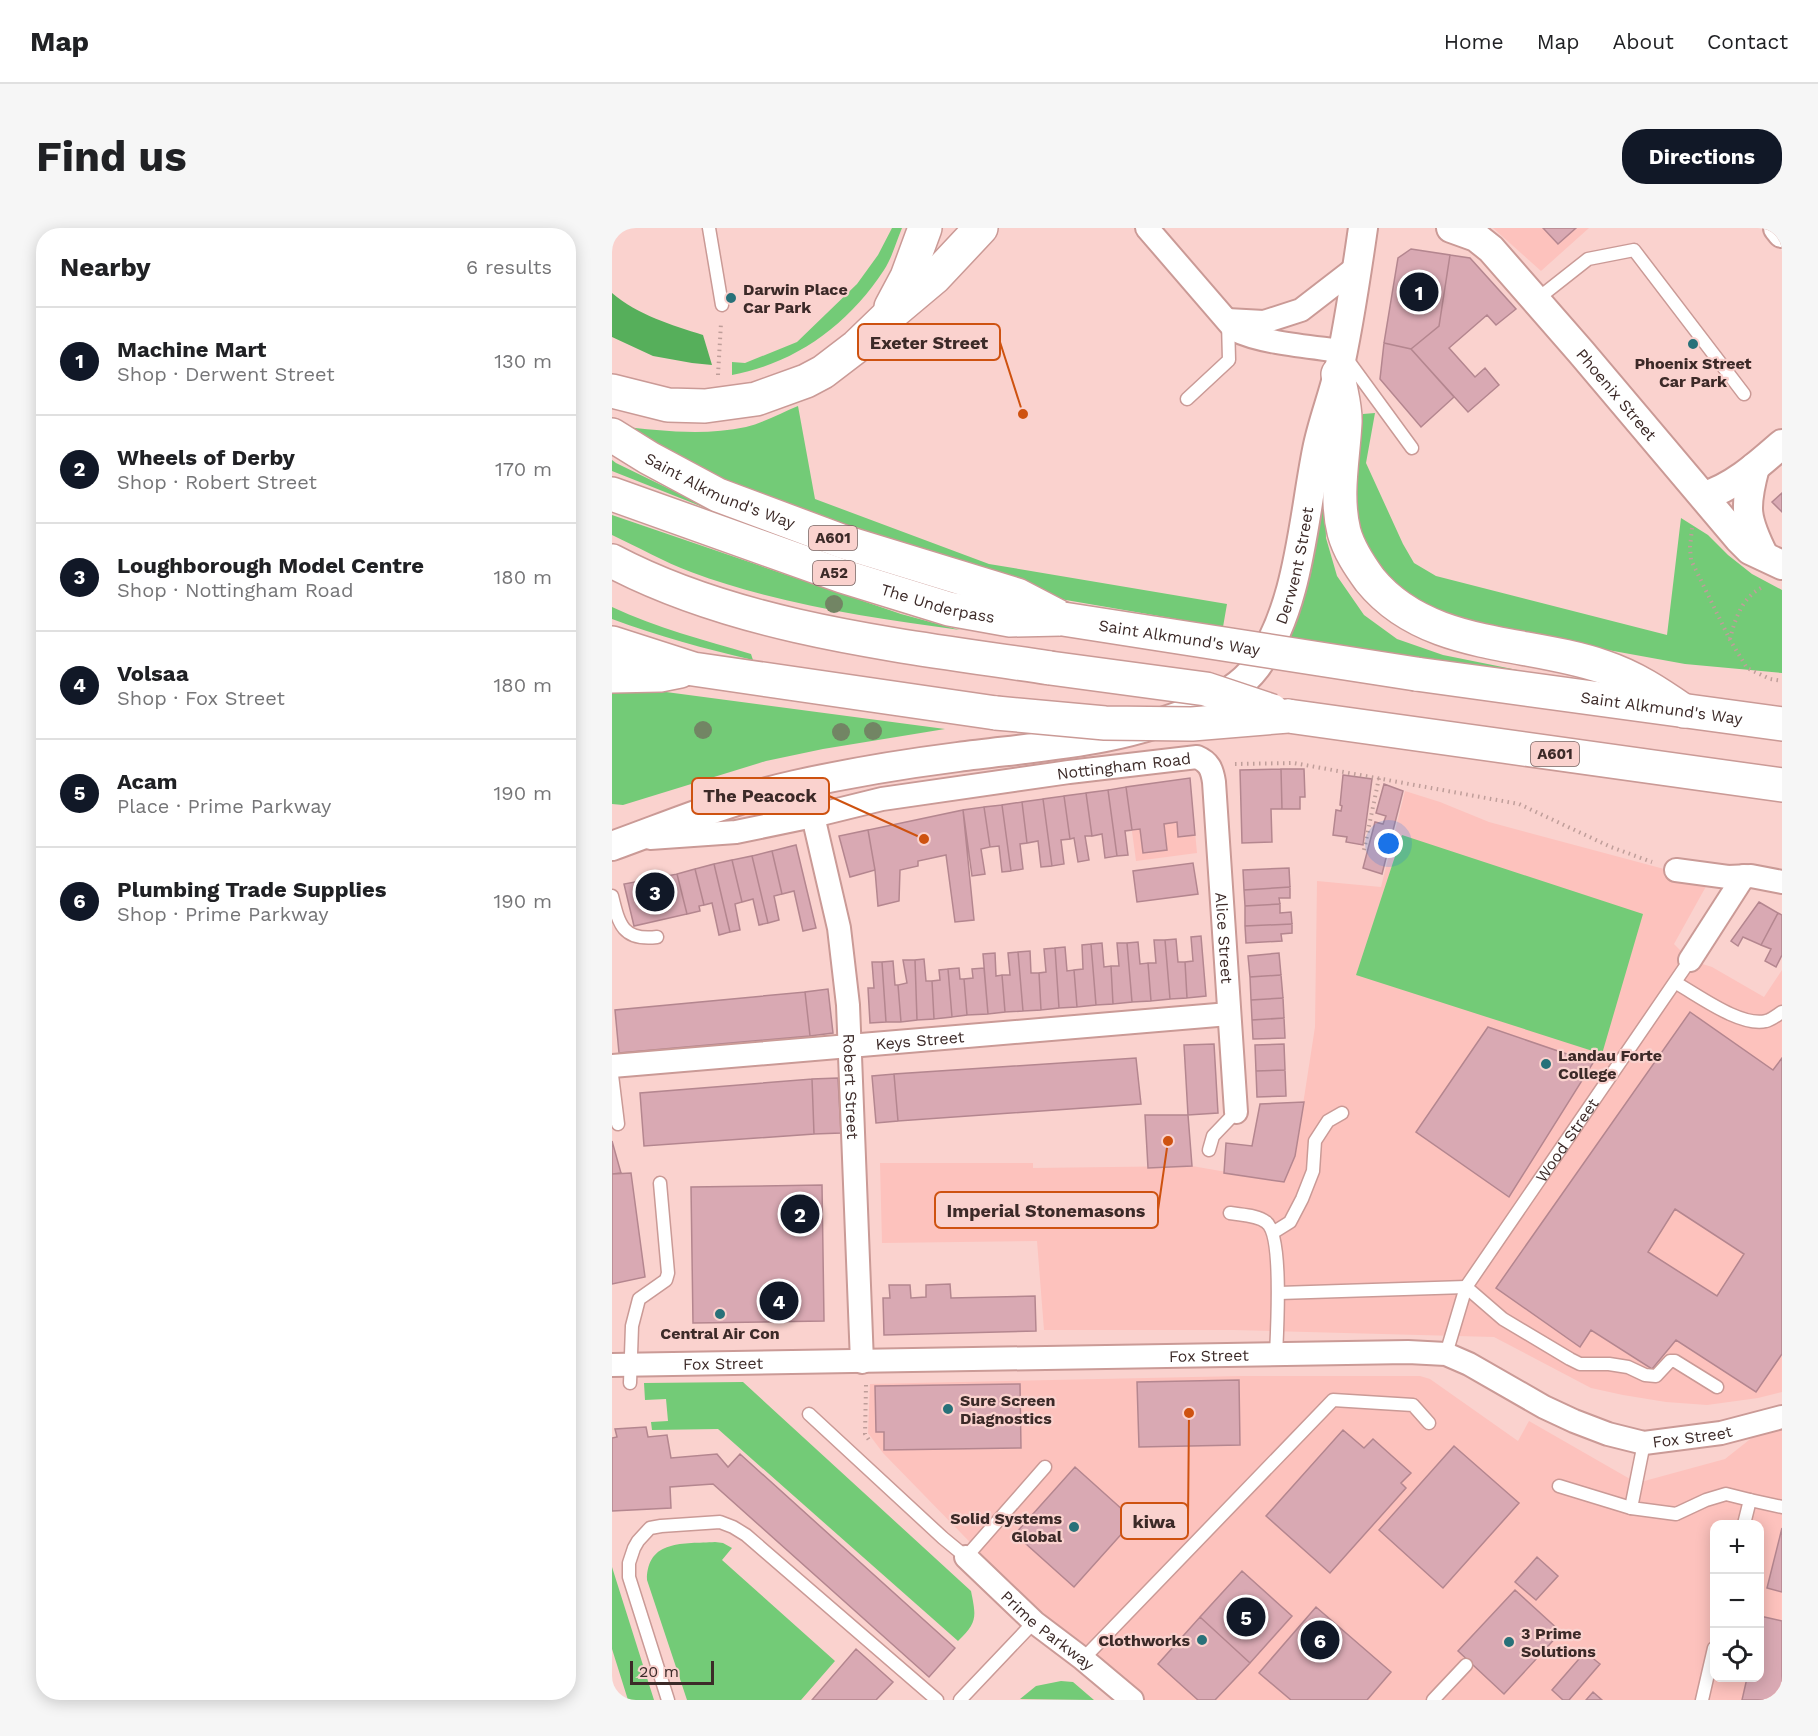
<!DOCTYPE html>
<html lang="en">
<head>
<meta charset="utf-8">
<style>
  :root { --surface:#fff; --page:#f6f6f6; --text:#202124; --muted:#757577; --line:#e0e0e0; --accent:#111827 }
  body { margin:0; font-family:"Work Sans",sans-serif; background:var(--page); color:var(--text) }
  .controls { position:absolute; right:18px; bottom:18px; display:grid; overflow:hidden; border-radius:12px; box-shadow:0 3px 15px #0003 }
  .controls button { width:54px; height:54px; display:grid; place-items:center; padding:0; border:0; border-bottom:2px solid var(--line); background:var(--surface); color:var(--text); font:30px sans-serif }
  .scale { position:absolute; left:18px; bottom:15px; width:84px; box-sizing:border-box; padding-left:6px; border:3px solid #3c2a28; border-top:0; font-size:16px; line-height:21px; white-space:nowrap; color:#3c2a28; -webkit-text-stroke:4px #fad2ce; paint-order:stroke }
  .you { position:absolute; left:777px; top:616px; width:21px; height:21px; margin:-15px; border:4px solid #fff; border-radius:50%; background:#1a73e8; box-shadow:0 0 0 9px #1a73e833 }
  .badge { display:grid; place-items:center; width:39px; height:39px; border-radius:50%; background:var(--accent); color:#fff; font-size:20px; font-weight:700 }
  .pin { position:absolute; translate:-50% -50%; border:3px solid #fff; box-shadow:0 2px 6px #0006 }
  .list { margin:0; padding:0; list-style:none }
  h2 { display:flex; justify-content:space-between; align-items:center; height:78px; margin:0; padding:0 24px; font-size:26px }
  h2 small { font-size:20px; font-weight:400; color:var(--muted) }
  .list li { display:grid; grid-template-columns:39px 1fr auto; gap:18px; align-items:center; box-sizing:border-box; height:108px; padding:0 24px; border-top:2px solid var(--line) }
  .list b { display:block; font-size:22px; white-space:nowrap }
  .list p { margin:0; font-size:20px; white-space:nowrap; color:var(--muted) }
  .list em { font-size:20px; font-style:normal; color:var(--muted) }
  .icon { flex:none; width:33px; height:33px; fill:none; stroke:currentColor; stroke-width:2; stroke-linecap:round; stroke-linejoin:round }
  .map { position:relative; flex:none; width:1170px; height:1472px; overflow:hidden; border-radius:24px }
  header { display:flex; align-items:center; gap:36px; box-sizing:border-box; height:84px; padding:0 30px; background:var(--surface); border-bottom:2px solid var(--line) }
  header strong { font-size:28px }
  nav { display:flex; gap:33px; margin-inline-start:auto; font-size:21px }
  .intro { display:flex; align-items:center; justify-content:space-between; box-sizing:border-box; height:144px; padding:0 36px }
  h1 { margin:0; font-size:42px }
  .button { padding:15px 27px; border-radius:24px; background:var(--accent); color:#fff; font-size:21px; font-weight:700 }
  main { display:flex; gap:36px; padding:0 36px }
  aside { flex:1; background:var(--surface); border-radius:24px; box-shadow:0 3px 15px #0003 }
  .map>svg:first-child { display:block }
</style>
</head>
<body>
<header>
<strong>Map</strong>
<nav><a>Home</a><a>Map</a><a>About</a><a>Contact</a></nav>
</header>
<div class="intro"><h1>Find us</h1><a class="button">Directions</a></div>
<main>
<aside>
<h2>Nearby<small>6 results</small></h2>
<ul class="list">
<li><span class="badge">1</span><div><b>Machine Mart</b><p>Shop · Derwent Street</p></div><em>130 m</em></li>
<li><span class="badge">2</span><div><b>Wheels of Derby</b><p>Shop · Robert Street</p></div><em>170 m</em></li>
<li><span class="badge">3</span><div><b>Loughborough Model Centre</b><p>Shop · Nottingham Road</p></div><em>180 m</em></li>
<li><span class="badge">4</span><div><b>Volsaa</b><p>Shop · Fox Street</p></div><em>180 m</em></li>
<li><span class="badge">5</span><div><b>Acam</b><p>Place · Prime Parkway</p></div><em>190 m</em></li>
<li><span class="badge">6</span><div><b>Plumbing Trade Supplies</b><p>Shop · Prime Parkway</p></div><em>190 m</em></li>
</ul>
</aside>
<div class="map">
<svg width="1170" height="1472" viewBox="0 0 1170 1472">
  <rect width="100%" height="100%" fill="#fad2ce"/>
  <path fill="#fdc2bd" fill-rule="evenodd" d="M881,0H977L929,43Z
    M578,550L585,625L524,633L514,559Z
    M793,563L828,574L877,594L1097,653L1062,716L1078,732L1100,739L1152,769L1170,742V1164L1146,1170L1095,1177L1054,1174L1011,1167L979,1160L882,1109L622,1102H432L425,1013L270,1015L268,935H421V940L580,938L672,954L683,928L703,799L705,653L769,659Z
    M629,1148H808L818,1151L906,1213L917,1193L1025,1255L1113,1231L1151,1201L1170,1194V1472H531L471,1421L388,1345L271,1225L256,1205L258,1156ZM1102,1296H1148V1450H1102Z"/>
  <path fill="#73cb77" d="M280,0H290C284,14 280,30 272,42C236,97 184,135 120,147V134L133,135L185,114L245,56L266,27Z
    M186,178L203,271L377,336L615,376L611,399L448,371L124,260L7,198C48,203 93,208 134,199C151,195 169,185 186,178Z
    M763,185L754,235L791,316L802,335L824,348L1055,407L1069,290L1096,307L1116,327L1140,346L1170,362V445L1073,436L863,398L821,382L785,358L763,332L750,308L743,284L741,238L751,186Z
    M0,232L4,235L111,287L0,243Z
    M712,239L714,310L725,348L752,387L785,411L831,427L984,458L676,412L689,380L699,345Z
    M0,287L289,386L348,402C258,390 165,376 79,344C52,334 26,319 0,307Z
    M0,379C45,400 92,412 139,426L141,432C93,421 46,408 0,391Z
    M24,461L54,464L333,501L211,521L154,533L11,577L0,576V464Z
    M790,607L1031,686L990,826L744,747Z
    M131,1154L359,1363C364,1388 366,1394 346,1413L106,1201L40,1202L39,1194L56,1193L54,1171L33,1172L32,1155Z
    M103,1314L111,1315L120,1320L110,1332L223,1433L189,1472H75L35,1352C35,1311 72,1316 103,1314Z
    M0,1339L42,1472H16L0,1421Z
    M449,1453L461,1454L482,1472L408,1471L424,1458Z"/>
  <path fill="#56af5b" d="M0,65C26,87 59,97 91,107L100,137L80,135L41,128L0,109Z"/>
  <path fill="#d9a9b3" stroke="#b4868f" stroke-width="1.5" fill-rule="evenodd" d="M931,0H964L946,16Z
    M799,21L838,27L827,98L799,121L772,115L786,30Z
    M838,27L858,30L904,81L884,97L875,87L837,120L863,149L873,140L887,157L856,184L799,121L827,98Z
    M772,115L799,121L842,169L809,199L768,151Z
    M1170,265V284L1160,274Z
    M669,541L670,581H659L660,614L630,615L628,542Z
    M669,541H692L693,569H688V581H670Z
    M731,547L760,551L751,617L734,614L735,609L721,607L724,582L729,583L730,578L728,577Z
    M578,550L583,607L566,609L565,594L552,596L555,622L531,625L528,601L520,602L514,559Z
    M772,556L791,563L770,646L751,640L763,594L771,596L774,588L764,585Z
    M514,559L520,602L513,603L516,627L505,628L496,562Z
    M496,562L505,628L493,630L490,606L480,608L474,565Z
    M474,565L480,608H473L477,632L466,634L462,610L458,611L452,568Z
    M452,568L458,611L449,612L452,636L440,638L431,571Z
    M431,571L440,638L429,639L426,613L415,615L410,574Z
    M410,574L415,615L408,616L411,641L399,643L390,577Z
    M390,577L399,643L390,644L387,618L378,619L372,579Z
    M372,579L378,619L369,621L373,646L360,648L351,582Z
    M351,582L362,692L343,694L334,627L306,633V638L288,642L287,673L266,678L263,642L256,602Z
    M256,602L263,642L238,649L227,608Z
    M184,617L204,700L191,703L182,663L170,666L160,623Z
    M160,623L170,666L162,668L167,692L156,695L140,628Z
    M140,628L156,695L147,697L141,671L130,674L120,632Z
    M120,632L130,674L123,676L128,702L118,704L102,636Z
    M581,635L586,666L525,674L521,643Z
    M102,636L118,704L107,707L100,675L92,677L83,641Z
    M677,640L678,659L632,662L631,642Z
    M83,641L92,677L87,678L88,683L75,686L65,646Z
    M65,646L75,686L22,698L12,656Z
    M678,659V670H667L668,676L633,678L632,662Z
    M1147,674L1166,685L1149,717L1131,709L1126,718L1119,713Z
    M668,676V685L679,684L680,696L633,698V678Z
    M1166,685L1170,687V727L1164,739L1153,733L1159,721L1149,717Z
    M680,696V705L669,706L670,713L634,715L633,698Z
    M589,708L594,768L575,770L573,734L581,733L579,709Z
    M564,711L566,734H573L575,770L558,771L553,712Z
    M542,712H553L558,771L539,773L536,735H544Z
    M526,714L528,736L536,735L539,773L520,774L515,715Z
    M490,715L492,739L499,738L501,776L484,777L479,716Z
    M505,715H515L520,774L501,776L499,738H507Z
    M479,716L484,777L465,779L462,742L471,741L470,717Z
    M453,719L455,743L462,742L465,779L447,780L443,720Z
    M443,720L447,780L429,782L427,745L434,744L432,721Z
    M418,723L419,745H427L429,782L411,783L406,724Z
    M406,724L411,783L393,784L390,747H398L396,725Z
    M383,725L384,748L390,747L393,784L376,786L371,726Z
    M667,725L669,747L638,749L636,728Z
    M312,731L314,753H320L322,791L305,792L303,732Z
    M291,732H303L305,792L289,794L286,757L295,755Z
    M281,733L283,757H286L289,794H274L270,734Z
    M260,734H270L274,794L258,795L256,760H262Z
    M347,740L348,751H352L355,787L340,789L336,741Z
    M372,740L376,786L355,787L352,751L361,750L360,741Z
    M336,741L340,789L322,791L320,753L328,752L327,742Z
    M669,747L671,770L639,772L638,749Z
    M216,761L221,805L198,808L193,764Z
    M193,764L198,808L7,825L3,782Z
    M671,770L672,790L640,792L639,772Z
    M1078,784L1161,842L1170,830V1126L1144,1164L1064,1112L1040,1141L979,1102L968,1119L884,1060ZM1063,981L1132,1026L1105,1068L1036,1024Z
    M672,790L673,810L641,811L640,792Z
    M876,799L981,835L897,969L804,904Z
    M602,816L606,885L576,887L572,817Z
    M672,816L673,842L644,843L643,817Z
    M524,830L529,876L286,893L282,846Z
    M673,842L674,868L645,869L644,843Z
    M282,846L286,893L264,895L260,848Z
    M226,850L229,905L202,906L200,851Z
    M200,851L202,906L32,918L28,865Z
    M692,874L683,928L672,954L612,945L614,915L640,918L648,876Z
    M533,887H576L580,938L536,940Z
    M0,913L9,945L0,946Z
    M19,945L33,1049L0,1056V946Z
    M210,957L212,1093L81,1095L79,959Z
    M338,1056L339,1070L423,1068L424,1103L272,1107L271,1070H278L277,1057H298L299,1070L314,1069V1057Z
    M627,1152L628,1217L527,1219L525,1154Z
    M408,1156L409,1220L272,1222V1204H264L263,1158Z
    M34,1199L36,1209L55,1207L59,1230L105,1226L116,1239L128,1226L343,1420L317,1449L101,1256L58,1259L59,1280L0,1283V1210L5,1209L3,1201Z
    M731,1202L752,1220L761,1211L799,1245L789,1255L794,1260L718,1345L654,1288Z
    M842,1218L907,1275L831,1360L767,1302Z
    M463,1239L522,1292L462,1359L403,1306Z
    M1170,1300V1364L1155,1360Z
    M925,1329L946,1348L924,1372L903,1354Z
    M630,1343L680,1388L638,1435L588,1389Z
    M903,1362L949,1404L892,1466L846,1423Z
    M704,1379L779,1444L755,1472H679L647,1445Z
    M1148,1388L1170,1393V1472H1130L1135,1450H1148Z
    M588,1389L638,1435L603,1472H586L546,1436Z
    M244,1421L281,1454L264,1472H200Z
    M973,1424L988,1436L957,1472H951L940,1462Z
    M981,1464L990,1472H974Z"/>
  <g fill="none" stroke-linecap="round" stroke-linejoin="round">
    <g stroke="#ca9a96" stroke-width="15">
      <g id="service">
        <path d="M97,0L110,77"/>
        <path d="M924,72L976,31L1022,22L1132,166"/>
        <path d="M732,127L800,220"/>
        <path d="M575,171L617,132L616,94"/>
        <path d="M0,668C7,697 11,713 45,709"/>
        <path d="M1064,755C1086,767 1128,799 1154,793C1159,792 1165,787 1170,784"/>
        <path d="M0,847L6,896"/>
        <path d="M597,922L601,908L624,884"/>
        <path d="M618,985C629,987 645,987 654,994C671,1006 665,1104 664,1127"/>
        <path d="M662,1004L678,994L690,971L701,943L703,913L716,893L730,885"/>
        <path d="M667,1065L854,1059L891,1091L958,1131L968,1136H997L1016,1139L1033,1147L1044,1148L1058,1133H1063L1105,1159"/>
        <path id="s1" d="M834,1126L854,1059L1078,732"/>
        <path d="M18,1155L20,1098L27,1071L54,1052L56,1045L48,955"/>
        <path d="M197,1186L331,1310L354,1329L433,1239"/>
        <path d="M1032,1215L1019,1280L1064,1286L1094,1272L1114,1266L1138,1272L1132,1296"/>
        <path d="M947,1258L1019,1280"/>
        <path d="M1138,1272L1170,1279"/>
        <path d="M471,1431L721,1172L801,1177L817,1195"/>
        <path d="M56,1472L17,1349V1335L22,1320L26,1313L38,1300L49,1298L108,1294L121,1299L134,1307L325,1472"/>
        <path d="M348,1472L422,1394"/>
        <path d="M821,1472L854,1437"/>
        <path d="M1090,1472L1102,1420"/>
      </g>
    </g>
    <g stroke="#ca9a96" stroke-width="26">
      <g id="minor">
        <path d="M535,0L623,102C649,115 700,119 729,123"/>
        <path d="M615,92L652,94L689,82L746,38"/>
        <path id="s2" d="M201,588L227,700L236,777L250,1134"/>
        <path id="s3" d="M38,610L124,604L201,588L270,571L457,544L585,529C597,534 600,541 602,554L624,884"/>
        <path d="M1064,642L1116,649L1139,648L1170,654"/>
        <path d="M1078,732L1132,648"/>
        <path id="s4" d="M0,838L617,786"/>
        <path id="s5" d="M0,1137L796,1124L834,1126L857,1136L932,1179L962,1193L996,1206L1032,1215L1109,1205L1170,1189"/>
        <path id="s6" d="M354,1329L422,1394L471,1431L520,1472"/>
      </g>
    </g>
    <g stroke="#ca9a96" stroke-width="32">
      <g id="tertiary">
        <path id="s7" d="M839,0L864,9L879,21L969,124L1127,311L1138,322L1170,337"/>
        <path d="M1166,0L1170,5"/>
        <path d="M1143,239C1132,280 1133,290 1152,328"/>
        <path d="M1092,268C1122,259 1147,236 1170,216"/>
        <path id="s8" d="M0,618C61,596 120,571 183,557C237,545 291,536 346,529C430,518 510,515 589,479C609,469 630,458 644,439C687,381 691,292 705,222C710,196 720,171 726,146C737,98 744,48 751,0"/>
      </g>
    </g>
    <g stroke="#ca9a96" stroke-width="36">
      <g id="primary">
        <path d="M279,79L295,49L313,0"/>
        <path d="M726,146C728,162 734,179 733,195C731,231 723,268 732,304C737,322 747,337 758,352C815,422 914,412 992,439C1022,449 1046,465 1072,483"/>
        <path d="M0,163L56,177L93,178L144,171L194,153L211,144L245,118L273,91L323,49L369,0"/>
        <path id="s9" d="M0,207L37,230L106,267L232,314L405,367L451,391"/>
        <path id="s10" d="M0,266L230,348L337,381L398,392L449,391"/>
        <path d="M0,333C131,402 294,418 438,440"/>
        <path d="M0,415L81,441L384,485"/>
        <path id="s11" d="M804,446L1170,496"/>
        <path d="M0,448L48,447L68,443"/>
        <path d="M676,488L1170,557"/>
      </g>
    </g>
    <path stroke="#bf9e9a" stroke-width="4" stroke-dasharray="1.5 4.5" stroke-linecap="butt" d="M106,147L109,95
      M1080,300L1078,319L1079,332L1118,412L1135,440L1158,451L1170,453
      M1118,411C1123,391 1130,369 1151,359
      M623,536L682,535L907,576L999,619L1040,634
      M752,622L767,550
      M254,1157L253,1206L257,1212"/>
    <use href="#service" stroke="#fff" stroke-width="12"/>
    <use href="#minor" stroke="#fff" stroke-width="22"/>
    <use href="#tertiary" stroke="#fff" stroke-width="28"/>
    <use href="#primary" stroke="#fff" stroke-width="33"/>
    <g stroke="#ca9a96" stroke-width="36" stroke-linecap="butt">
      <g id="primary-bridge">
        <path id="s12" d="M451,391L804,446"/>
        <path d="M438,440L594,461L660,483"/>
        <path d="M384,485L493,495L580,496L676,488"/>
      </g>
    </g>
    <use href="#primary-bridge" stroke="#fff" stroke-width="33"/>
  </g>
  <g fill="#728564">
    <circle cx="222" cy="376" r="9"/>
    <circle cx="91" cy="502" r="9"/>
    <circle cx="261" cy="503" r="9"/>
    <circle cx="229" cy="504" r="9"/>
  </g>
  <g fill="#287179" stroke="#fad2ce" stroke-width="2">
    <circle cx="119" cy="70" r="6"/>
    <circle cx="1081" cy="116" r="6"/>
    <circle cx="934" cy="836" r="6"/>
    <circle cx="108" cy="1086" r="6"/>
    <circle cx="336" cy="1181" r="6"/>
    <circle cx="462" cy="1299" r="6"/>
    <circle cx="590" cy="1412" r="6"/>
    <circle cx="897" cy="1414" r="6"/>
  </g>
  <g text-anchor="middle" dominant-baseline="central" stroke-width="4.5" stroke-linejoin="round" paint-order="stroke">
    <g fill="#fad2ce" stroke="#755c5a" stroke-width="1.5">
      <rect x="197" y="298" width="48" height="24" rx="4.5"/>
      <rect x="201" y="333" width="42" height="24" rx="4.5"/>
      <rect x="919" y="514" width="48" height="24" rx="4.5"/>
    </g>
    <g font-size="15" font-weight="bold" fill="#3c2a28">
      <text x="221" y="310">A601</text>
      <text x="222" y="345">A52</text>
      <text x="943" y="526">A601</text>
    </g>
    <g font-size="16" font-weight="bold" fill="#3c2a28" stroke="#fad2ce" text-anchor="start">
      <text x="131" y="61">Darwin Place<tspan x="131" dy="18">Car Park</tspan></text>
      <text x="1081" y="135" text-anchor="middle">Phoenix Street<tspan x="1081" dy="18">Car Park</tspan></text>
      <text x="946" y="827">Landau Forte<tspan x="946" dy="18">College</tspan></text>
      <text x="108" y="1105" text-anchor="middle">Central Air Con</text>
      <text x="348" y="1172">Sure Screen<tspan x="348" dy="18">Diagnostics</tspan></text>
      <text x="450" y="1290" text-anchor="end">Solid Systems<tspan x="450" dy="18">Global</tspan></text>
      <text x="909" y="1405">3 Prime<tspan x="909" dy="18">Solutions</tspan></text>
      <text x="578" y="1412" text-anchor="end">Clothworks</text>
    </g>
    <g font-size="16" fill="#3c2a28" stroke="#fad2ce">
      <text stroke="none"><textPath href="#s7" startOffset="238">Phoenix Street</textPath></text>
      <text stroke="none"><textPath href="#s9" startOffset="122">Saint Alkmund's Way</textPath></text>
      <text stroke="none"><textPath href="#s8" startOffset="786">Derwent Street</textPath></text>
      <text stroke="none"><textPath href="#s10" startOffset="344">The Underpass</textPath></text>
      <text stroke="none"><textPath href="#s12" startOffset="118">Saint Alkmund's Way</textPath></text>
      <text stroke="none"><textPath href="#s11" startOffset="248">Saint Alkmund's Way</textPath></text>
      <text stroke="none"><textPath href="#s3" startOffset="480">Nottingham Road</textPath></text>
      <text stroke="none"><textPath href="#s3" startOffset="742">Alice Street</textPath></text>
      <text stroke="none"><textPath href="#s4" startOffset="309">Keys Street</textPath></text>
      <text stroke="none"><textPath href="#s2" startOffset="274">Robert Street</textPath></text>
      <text stroke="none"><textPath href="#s1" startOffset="248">Wood Street</textPath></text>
      <text stroke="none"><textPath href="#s5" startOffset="597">Fox Street</textPath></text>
      <text stroke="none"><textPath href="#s5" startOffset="111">Fox Street</textPath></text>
      <text stroke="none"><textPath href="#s5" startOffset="1101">Fox Street</textPath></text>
      <text stroke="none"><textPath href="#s6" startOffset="110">Prime Parkway</textPath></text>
    </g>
  </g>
  <path fill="none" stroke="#ce5210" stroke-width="2" d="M411 186L388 114M312 611L217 568M556 913L546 982M577 1185L576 1293"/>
  <g fill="#ce5210" stroke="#fad2ce" stroke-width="2">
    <circle cx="411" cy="186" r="6"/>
    <circle cx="312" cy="611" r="6"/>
    <circle cx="556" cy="913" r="6"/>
    <circle cx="577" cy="1185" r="6"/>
  </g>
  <g fill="#fad2ce" stroke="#ce5210" stroke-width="2">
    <rect x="246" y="96" width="142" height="36" rx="6"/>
    <rect x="80" y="550" width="137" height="36" rx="6"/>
    <rect x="323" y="964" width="223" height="36" rx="6"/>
    <rect x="509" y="1275" width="67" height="36" rx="6"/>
  </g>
  <g font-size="18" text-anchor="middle" font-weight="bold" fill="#3c2a28">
    <text x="317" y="121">Exeter Street</text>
    <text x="148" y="574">The Peacock</text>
    <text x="434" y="989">Imperial Stonemasons</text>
    <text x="542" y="1300">kiwa</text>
  </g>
</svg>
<div class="controls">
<button>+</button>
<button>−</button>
<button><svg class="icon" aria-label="locate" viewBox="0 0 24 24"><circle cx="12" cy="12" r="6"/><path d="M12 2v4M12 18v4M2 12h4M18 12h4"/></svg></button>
</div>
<div class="scale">20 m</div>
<div class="you"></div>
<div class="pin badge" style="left:807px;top:64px">1</div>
<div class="pin badge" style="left:188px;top:986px">2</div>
<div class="pin badge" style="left:43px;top:664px">3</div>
<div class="pin badge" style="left:167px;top:1073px">4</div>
<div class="pin badge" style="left:634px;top:1389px">5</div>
<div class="pin badge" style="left:708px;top:1412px">6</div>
</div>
</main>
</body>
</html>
